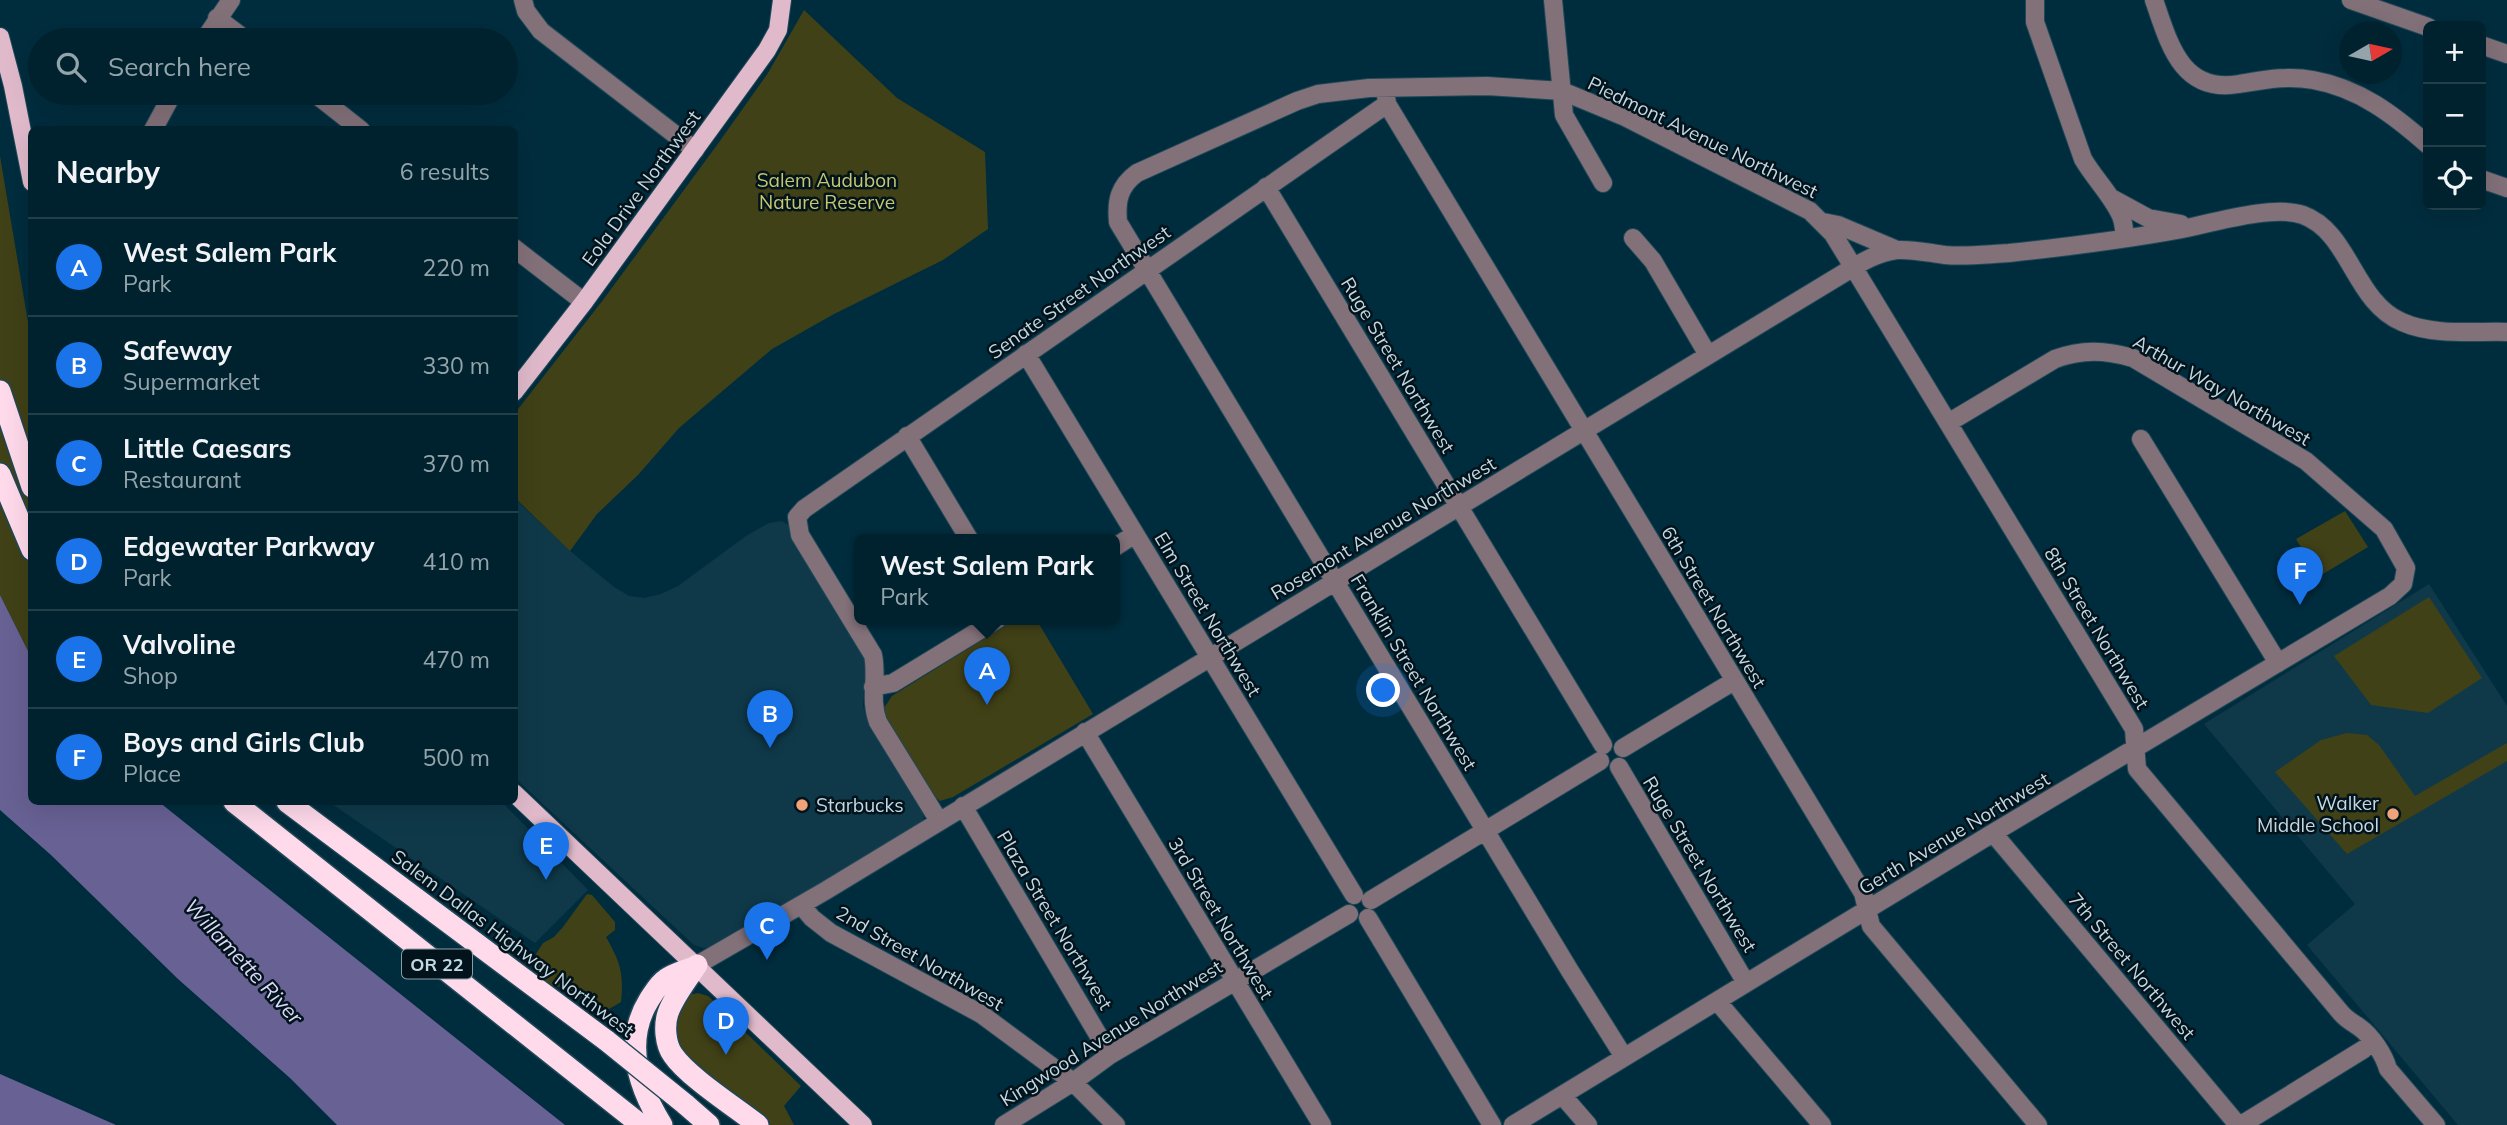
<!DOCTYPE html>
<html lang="en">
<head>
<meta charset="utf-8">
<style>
  :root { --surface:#00222e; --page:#0a2a36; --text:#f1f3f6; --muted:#95a4aa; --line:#223f4a; --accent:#1a73e8 }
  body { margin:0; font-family:Mulish,sans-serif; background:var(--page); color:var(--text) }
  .controls { position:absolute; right:21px; top:21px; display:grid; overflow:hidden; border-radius:10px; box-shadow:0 7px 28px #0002 }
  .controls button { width:63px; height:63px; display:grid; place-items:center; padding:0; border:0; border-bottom:2px solid var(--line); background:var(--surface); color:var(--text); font:35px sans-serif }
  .compass { position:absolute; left:2339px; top:21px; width:63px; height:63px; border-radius:50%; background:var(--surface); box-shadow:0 7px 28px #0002; rotate:81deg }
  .you { position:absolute; left:1384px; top:691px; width:24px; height:24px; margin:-18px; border:5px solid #fff; border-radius:50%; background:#1a73e8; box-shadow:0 0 0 10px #1a73e833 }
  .badge { display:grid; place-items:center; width:46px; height:46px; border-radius:50%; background:var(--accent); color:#fff; font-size:23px; font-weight:700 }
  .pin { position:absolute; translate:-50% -58px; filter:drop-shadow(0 2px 4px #0008) }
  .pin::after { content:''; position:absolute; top:37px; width:24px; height:21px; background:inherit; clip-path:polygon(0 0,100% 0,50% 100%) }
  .popup { position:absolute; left:854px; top:534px; width:266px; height:91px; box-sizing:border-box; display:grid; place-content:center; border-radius:10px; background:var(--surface); filter:drop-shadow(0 2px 5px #0005); font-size:23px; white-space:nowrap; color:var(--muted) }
  .popup b { font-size:26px; color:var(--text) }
  .popup::after { content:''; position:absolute; left:50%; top:100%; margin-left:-14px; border:14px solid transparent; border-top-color:var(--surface) }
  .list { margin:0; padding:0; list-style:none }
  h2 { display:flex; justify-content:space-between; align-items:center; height:91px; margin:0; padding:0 28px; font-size:30px }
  h2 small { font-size:23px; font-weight:400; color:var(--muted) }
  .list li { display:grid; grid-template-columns:46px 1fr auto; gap:21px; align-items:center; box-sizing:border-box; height:98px; padding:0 28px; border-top:2px solid var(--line) }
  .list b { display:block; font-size:26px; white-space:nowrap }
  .list p { margin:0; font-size:23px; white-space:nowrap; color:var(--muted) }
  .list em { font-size:23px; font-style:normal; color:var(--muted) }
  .icon { flex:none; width:38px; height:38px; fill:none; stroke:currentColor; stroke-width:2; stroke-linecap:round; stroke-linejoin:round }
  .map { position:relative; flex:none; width:2507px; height:1125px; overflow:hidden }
  .search { position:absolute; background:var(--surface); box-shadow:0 7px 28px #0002; left:28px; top:28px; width:490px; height:77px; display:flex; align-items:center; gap:18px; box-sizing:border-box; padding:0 24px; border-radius:38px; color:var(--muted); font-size:26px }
  .panel { position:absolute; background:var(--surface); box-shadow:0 7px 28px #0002; left:28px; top:126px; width:490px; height:679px; border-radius:10px }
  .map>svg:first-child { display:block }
</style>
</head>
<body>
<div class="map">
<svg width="2507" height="1125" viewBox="0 0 2507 1125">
  <rect width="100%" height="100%" fill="#002d3e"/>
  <path fill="#0f3949" d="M514,498L570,551L614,587L629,596L644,598L661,594L678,586L746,536L769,523L781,521L789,525L793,529L866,658L863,706L870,728L918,804L924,816L922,822L717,946L704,948L694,945L515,778Z
    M2429,584L2507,706V1125H2458L2307,945L2355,904L2204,724Z
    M329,802H502L588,890L535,943Z"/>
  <path fill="#414117" d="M804,10L897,98L985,152L988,229L943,260L834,314L772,349L679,428L638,475L597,514L570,551L515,498V413L603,300L717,145L768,73Z
    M0,156L31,340V657L0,595Z
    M2345,511L2368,547L2318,577L2296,539Z
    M2429,597L2482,678L2428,713L2371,705L2334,656Z
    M1016,619H1036L1093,714L953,797L940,801L930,792L887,719L884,708L892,696Z
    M2347,733L2367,735L2379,745L2415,796L2507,743V761L2347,854L2275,772L2321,740Z
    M587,894L592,895L615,922V930L606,937C620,962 624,972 621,1002L609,1009H593L585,999L565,988L549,985L537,971L536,954L543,943L554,937L563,927Z
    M698,993L708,996L801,1086L784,1106L794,1125H767L680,1050L675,1028L679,1009L689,995Z"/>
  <path fill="#686194" d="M0,595L31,657L32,802H159L565,1125H337L290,1078L178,979L51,855L0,810Z
    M0,1074L116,1125H0Z"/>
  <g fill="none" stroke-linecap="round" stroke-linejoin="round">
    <g stroke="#1f4858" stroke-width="20">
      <path id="minor" d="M523,0L526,11L541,31L695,150
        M1553,0L1564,115L1603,183
        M2035,0V22L2083,159C2094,178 2113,197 2121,216C2124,223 2124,231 2125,238
        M2154,0C2169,43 2181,94 2239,84C2264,80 2287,75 2313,80C2359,88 2394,115 2428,145
        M2351,0L2428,27
        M217,18L246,40
        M204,40L231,0
        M2481,45L2507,54
        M1385,88L1387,104L1863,893L1871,926L2038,1125
        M314,93L361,130
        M153,130L173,93
        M2481,179L2507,188
        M1266,187L1603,745
        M2113,199L2148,218L2181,224
        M1823,222L1838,225L1897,250
        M1633,238L1653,261L1708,355
        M514,248L584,302
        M1026,354L1354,895
        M907,436L969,539
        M2141,439L2278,663
        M1115,547L1135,534
        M873,687L893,683L998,619
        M1085,732L1322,1125
        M1623,748L1734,681
        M1619,767L1746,983
        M963,806L1110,1055
        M939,821L878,722C869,698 878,679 873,655L800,535L797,517L804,509L1387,104
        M1993,833L2238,1125
        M1371,900L1600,761
        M801,905L812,918L831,933L981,1014L1073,1082L1116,1125
        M1368,918L1492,1125
        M697,965L825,891L1844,273C1860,263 1878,252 1897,250C1913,249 1929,253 1945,255C1966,257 1988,254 2009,253C2065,247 2122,240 2177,230C2209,224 2273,204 2303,215C2350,232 2354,302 2402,322C2433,336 2474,331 2507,332
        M1717,1001L1822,1125
        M1624,1057L1570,971L1118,222C1116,201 1119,186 1137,173L1297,101L1318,94L1369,88L1487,86L1562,91L1625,117L1810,211L1833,234L1860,278L2134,729L2137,769L2341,1013C2347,1020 2352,1022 2359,1027C2372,1036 2384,1055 2388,1069L2436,1125
        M1562,1095L1588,1125
        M1004,1125L1073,1082L1110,1055L1349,914
        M1513,1125L1993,833L2390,596L2403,584L2406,568L2384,529L2306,461L2133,358C2105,350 2082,349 2055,359L1948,423
        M2241,1125L2364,1049"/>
    </g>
    <g stroke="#1f4858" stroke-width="20">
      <path id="major" d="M0,37L13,86L32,182
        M514,392L584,302L767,50L778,30L782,0
        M514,793L863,1125"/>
    </g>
    <g stroke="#1f4858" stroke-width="24">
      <path id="highway" d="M0,391L32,487
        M0,474L32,550
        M234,802L641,1125
        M287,802L607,1041
        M697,965C687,980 674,996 668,1013C664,1025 665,1044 673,1055C688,1077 735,1107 758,1125
        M685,1104L709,1125
        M662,1125C639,1088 623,1042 649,1000C653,994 659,983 666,979C674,973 687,970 696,966"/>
    </g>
    <use href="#minor" stroke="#837179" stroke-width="18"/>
    <use href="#major" stroke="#e0bacb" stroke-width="18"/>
    <use href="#highway" stroke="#ffdaeb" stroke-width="21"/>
    <g stroke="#1f4858" stroke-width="24" stroke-linecap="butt">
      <path id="highway-bridge" d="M607,1041L685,1104"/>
    </g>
    <use href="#highway-bridge" stroke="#ffdaeb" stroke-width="21"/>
  </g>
  <g fill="#f0a378" stroke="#03131b" stroke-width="2.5">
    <circle cx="802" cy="805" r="7"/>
    <circle cx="2393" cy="814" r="7"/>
  </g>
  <g text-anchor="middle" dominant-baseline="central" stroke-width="5" stroke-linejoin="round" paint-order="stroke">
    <rect fill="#03131b" stroke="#899da7" stroke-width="2" x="402" y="949.5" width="70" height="29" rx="5"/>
    <g font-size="18" font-weight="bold" fill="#c2d8e3">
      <text x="437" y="964">OR 22</text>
    </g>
    <g font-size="19" fill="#c2d8e3" stroke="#03131b">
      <text transform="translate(1703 137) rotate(26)">Piedmont Avenue Northwest</text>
      <text transform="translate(641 188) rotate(-54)">Eola Drive Northwest</text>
      <text transform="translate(1079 292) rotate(-35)">Senate Street Northwest</text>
      <text transform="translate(1398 365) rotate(59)">Ruge Street Northwest</text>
      <text transform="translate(2222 390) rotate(30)">Arthur Way Northwest</text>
      <text transform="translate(1383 528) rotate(-31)">Rosemont Avenue Northwest</text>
      <text transform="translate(1714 607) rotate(59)">6th Street Northwest</text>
      <text transform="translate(1208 614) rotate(59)">Elm Street Northwest</text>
      <text transform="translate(2097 628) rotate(59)">8th Street Northwest</text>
      <text transform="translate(1414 672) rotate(59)">Franklin Street Northwest</text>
      <text transform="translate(1954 833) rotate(-31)">Gerth Avenue Northwest</text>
      <text transform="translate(1700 864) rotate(59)">Ruge Street Northwest</text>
      <text transform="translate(1221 918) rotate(59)">3rd Street Northwest</text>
      <text transform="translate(1055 920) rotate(59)">Plaza Street Northwest</text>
      <text transform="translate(513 943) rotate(37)">Salem Dallas Highway Northwest</text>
      <text transform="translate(920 958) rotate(30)">2nd Street Northwest</text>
      <text transform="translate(2132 966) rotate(50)">7th Street Northwest</text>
      <text transform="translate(1111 1033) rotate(-32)">Kingwood Avenue Northwest</text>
    </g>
    <g font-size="19" fill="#c6c871" stroke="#03131b">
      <text x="827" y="180">Salem Audubon<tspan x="827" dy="22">Nature Reserve</tspan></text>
    </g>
    <g font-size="19" fill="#c2d8e3" stroke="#03131b" text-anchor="end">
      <text x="2379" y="803">Walker<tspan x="2379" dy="22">Middle School</tspan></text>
      <text x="816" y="805" text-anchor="start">Starbucks</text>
    </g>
    <g font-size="21" font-style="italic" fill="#dbd8f8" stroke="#03131b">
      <text transform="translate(244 961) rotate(47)">Willamette River</text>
    </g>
  </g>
</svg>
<div class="controls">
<button>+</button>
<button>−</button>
<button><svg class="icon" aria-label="locate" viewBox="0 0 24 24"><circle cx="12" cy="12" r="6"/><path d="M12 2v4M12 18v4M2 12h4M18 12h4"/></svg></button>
</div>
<svg class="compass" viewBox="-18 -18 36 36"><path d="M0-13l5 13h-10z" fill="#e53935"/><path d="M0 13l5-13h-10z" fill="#95a4aa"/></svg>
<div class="you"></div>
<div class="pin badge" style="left:987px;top:705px">A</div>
<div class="popup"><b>West Salem Park</b>Park</div>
<div class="pin badge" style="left:770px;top:748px">B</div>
<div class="pin badge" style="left:767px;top:960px">C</div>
<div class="pin badge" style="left:726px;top:1055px">D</div>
<div class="pin badge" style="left:546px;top:880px">E</div>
<div class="pin badge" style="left:2300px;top:605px">F</div>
<div class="search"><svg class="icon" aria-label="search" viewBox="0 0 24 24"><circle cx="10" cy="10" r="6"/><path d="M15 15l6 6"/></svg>Search here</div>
<section class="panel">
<h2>Nearby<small>6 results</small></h2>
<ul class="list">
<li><span class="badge">A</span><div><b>West Salem Park</b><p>Park</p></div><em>220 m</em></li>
<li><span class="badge">B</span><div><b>Safeway</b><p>Supermarket</p></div><em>330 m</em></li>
<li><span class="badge">C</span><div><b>Little Caesars</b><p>Restaurant</p></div><em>370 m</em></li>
<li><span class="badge">D</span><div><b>Edgewater Parkway</b><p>Park</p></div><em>410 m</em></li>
<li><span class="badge">E</span><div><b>Valvoline</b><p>Shop</p></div><em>470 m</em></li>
<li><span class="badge">F</span><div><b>Boys and Girls Club</b><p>Place</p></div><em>500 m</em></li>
</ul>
</section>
</div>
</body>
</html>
